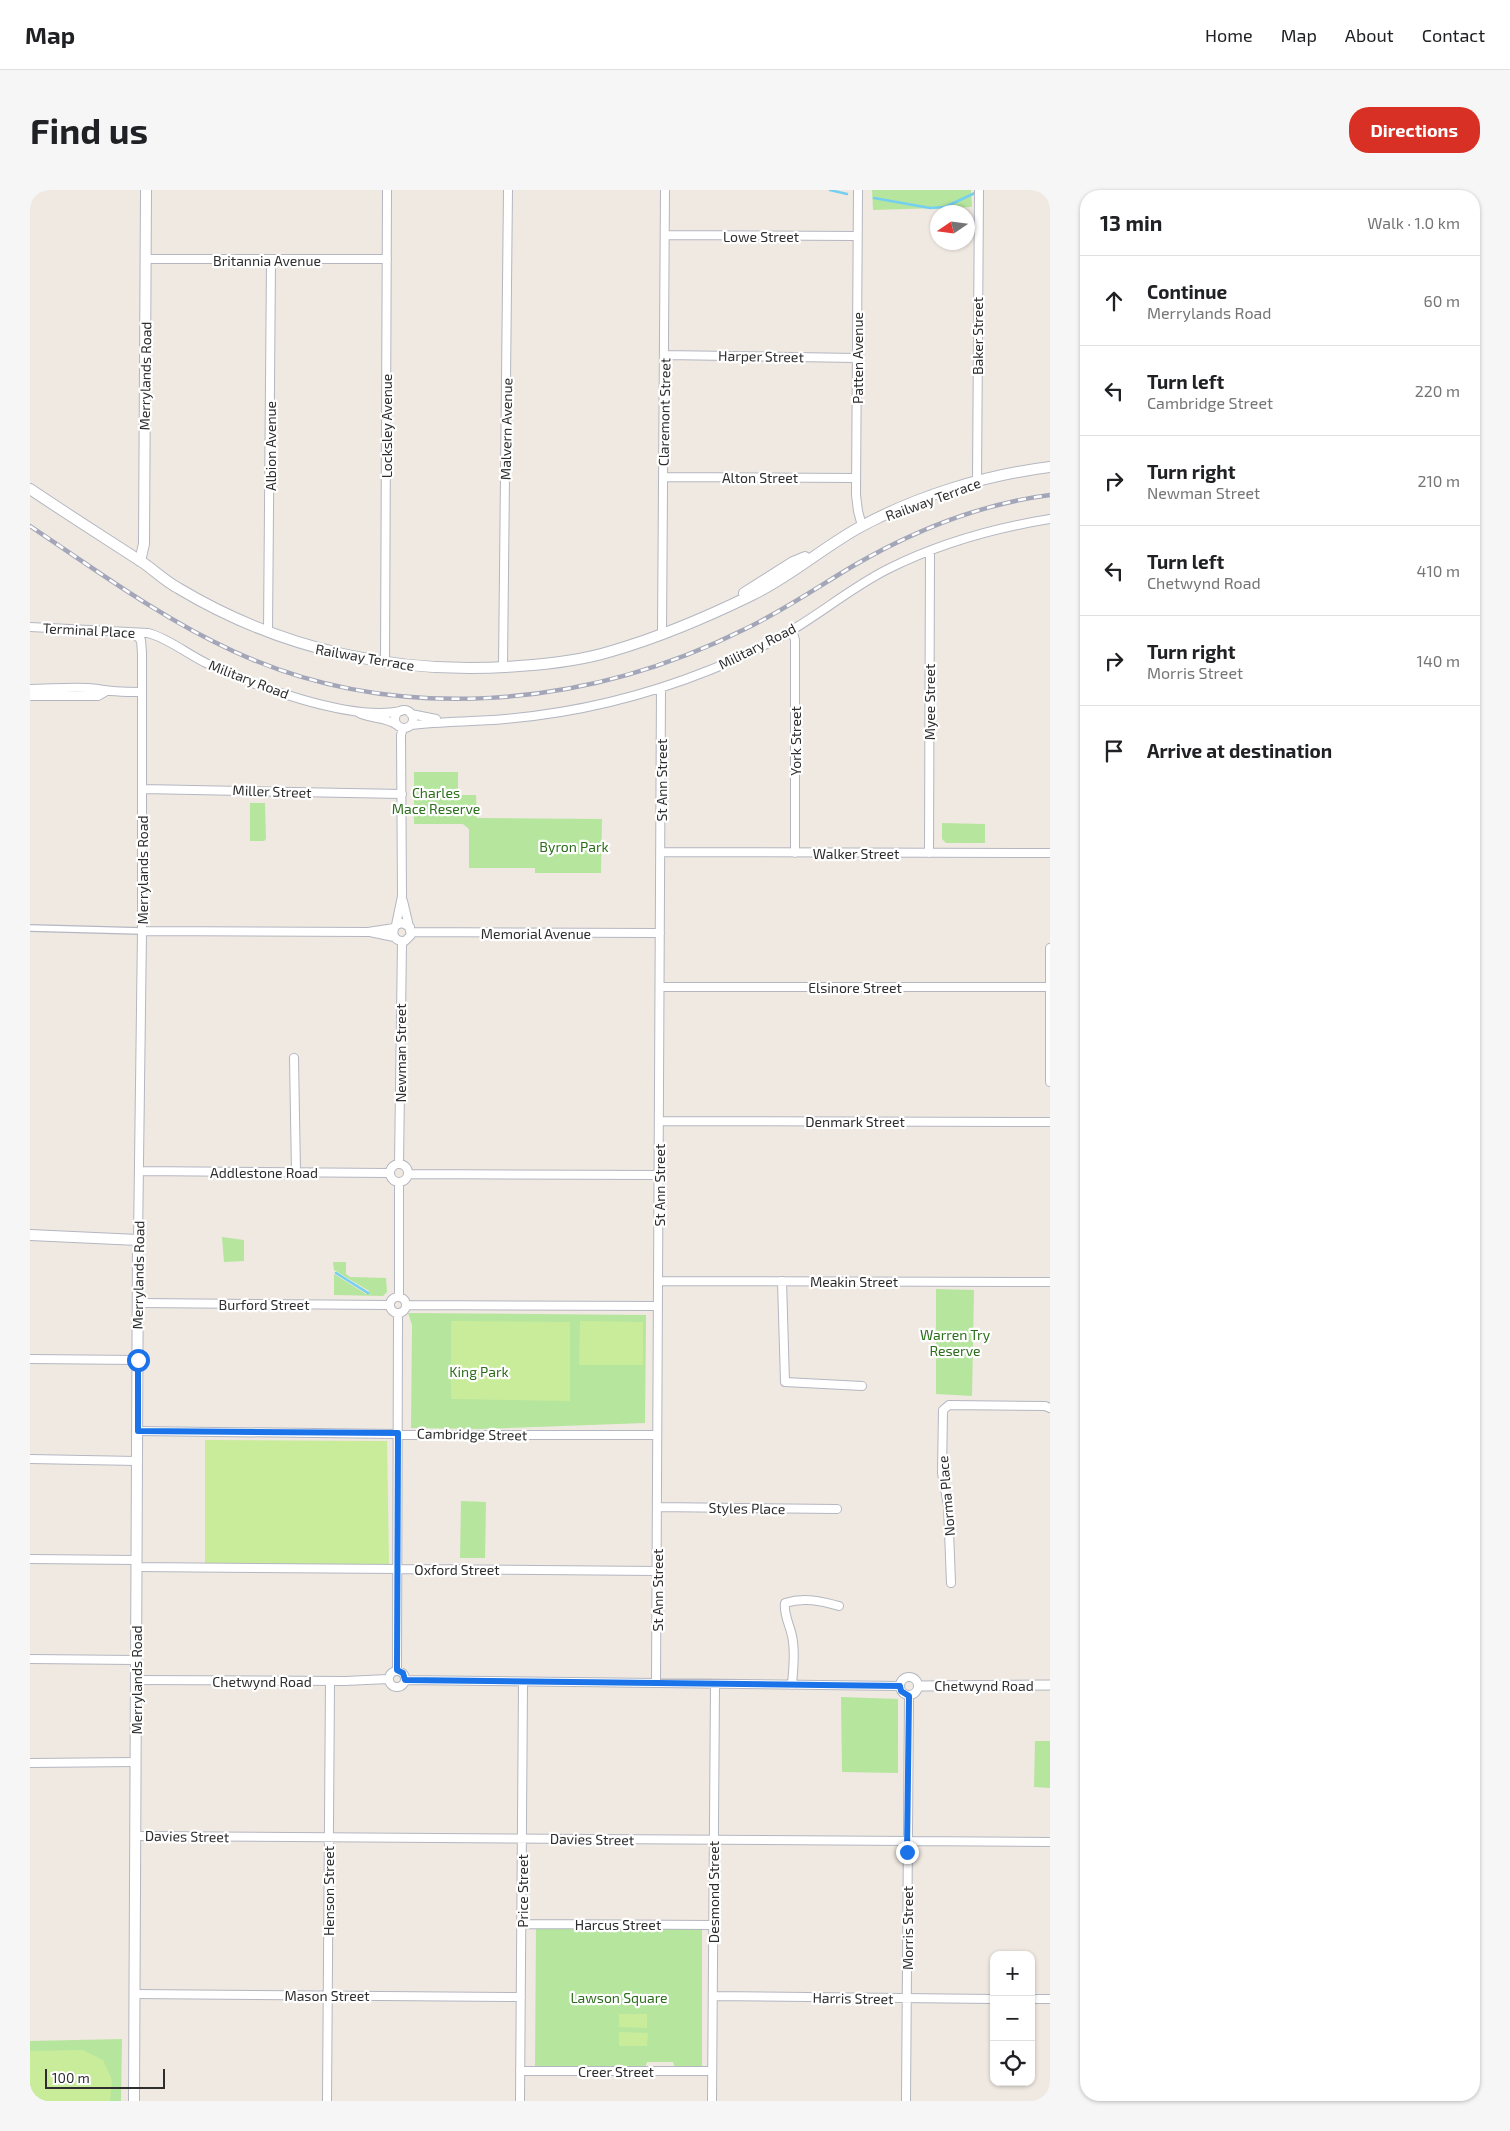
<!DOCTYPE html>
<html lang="en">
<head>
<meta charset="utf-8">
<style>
  :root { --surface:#fff; --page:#f6f6f6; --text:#202124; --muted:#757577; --line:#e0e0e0; --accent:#d93025 }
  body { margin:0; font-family:"Exo 2",sans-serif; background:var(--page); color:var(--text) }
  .controls { position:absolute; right:15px; bottom:15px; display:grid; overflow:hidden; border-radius:10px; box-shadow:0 1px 4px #0004 }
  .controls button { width:45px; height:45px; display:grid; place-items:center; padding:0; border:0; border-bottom:1px solid var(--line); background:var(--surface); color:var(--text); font:25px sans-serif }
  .compass { position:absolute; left:900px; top:15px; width:45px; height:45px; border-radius:50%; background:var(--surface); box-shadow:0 1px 4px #0004; rotate:257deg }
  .scale { position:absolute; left:15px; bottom:12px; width:120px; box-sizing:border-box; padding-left:5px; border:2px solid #2e2e2e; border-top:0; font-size:14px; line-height:18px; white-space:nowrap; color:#2e2e2e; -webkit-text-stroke:4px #fff; paint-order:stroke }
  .stop { position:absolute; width:15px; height:15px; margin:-11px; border:4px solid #1a73e8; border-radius:50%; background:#fff }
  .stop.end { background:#1a73e8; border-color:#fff; box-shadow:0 1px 5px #0008 }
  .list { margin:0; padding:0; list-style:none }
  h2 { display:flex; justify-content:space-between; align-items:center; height:65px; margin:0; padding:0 20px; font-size:21px }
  h2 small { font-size:16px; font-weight:400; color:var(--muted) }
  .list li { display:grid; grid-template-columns:32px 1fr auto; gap:15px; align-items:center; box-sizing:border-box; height:90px; padding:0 20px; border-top:1px solid var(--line) }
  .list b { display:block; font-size:19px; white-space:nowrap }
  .list p { margin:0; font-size:16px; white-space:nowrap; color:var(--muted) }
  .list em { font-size:16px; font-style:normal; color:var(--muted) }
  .icon { flex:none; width:28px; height:28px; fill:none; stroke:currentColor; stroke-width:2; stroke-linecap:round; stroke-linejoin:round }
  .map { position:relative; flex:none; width:1020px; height:1911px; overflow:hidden; border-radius:20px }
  header { display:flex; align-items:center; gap:30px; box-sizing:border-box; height:70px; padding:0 25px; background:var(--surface); border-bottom:1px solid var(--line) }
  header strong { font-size:24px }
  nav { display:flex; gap:28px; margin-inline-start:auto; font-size:18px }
  .intro { display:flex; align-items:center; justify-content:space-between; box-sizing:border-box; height:120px; padding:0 30px }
  h1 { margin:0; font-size:35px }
  .button { padding:12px 22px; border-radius:20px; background:var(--accent); color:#fff; font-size:18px; font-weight:700 }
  main { display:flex; gap:30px; padding:0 30px }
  aside { flex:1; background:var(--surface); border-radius:20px; box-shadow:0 1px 4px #0004 }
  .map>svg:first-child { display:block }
</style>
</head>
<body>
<header>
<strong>Map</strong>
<nav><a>Home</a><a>Map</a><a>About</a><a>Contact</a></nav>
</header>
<div class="intro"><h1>Find us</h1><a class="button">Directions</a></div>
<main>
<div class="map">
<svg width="1020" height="1911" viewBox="0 0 1020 1911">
  <rect width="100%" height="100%" fill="#efe9e1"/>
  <path fill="#b6e59e" d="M842,0H941L942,17L843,20Z
    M384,582H428V605H446L447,628L572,629L571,683H505V678H439V639L433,634H384Z
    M220,613H235L236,649L234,651H220Z
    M912,633L955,634V653H916L912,649Z
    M192,1047L214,1050V1071L194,1072Z
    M303,1072H316V1084L320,1087L356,1088L357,1102L353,1106L304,1105V1084L336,1104L339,1101L304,1080Z
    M906,1099L944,1100L942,1206L906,1204Z
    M378,1123L616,1125L615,1233L450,1239L381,1238L382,1135Z
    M431,1311L456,1312L455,1368H430Z
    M811,1507L868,1509V1583L812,1582Z
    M1005,1551H1020V1598L1004,1597Z
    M506,1737L672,1739V1877L645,1878L643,1872H617L615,1878H505Z
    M92,1849L91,1911H0V1851Z"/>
  <path fill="#c9ec9a" d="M421,1131L540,1132V1211L421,1209Z
    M550,1131L613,1132V1175H549Z
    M175,1250L357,1251L359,1374L175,1377Z
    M589,1824H617V1838L589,1837Z
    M589,1842L618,1843L617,1856H589Z
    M53,1860L73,1870L82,1890L80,1911H0V1861Z"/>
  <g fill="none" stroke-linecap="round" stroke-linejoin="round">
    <path stroke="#75cff0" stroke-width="2.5" d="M800,0L817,4
      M844,8L900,18L915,17L947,2
      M306,1083L338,1103"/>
    <g stroke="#b4b7c1" stroke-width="8">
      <path id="pedestrian" d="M0,738L112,741"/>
    </g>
    <g stroke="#b4b7c1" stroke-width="10">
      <path id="minor" d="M828,0L826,305L828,321L832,336
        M635,45L827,46
        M116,69H357
        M635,165L827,168
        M633,287L826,288
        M947,291L949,0
        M0,437L118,443C138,448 157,464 176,473C221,495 321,532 371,521
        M762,440L765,450V663
        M238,442L241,70
        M103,443L111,450L112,463V741L108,1050
        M632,444L635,0
        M355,473L357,0
        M473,477L478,0
        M0,499C21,499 48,496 68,499C82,502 96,502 111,502
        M0,506H68L75,502
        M365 529a9 9 0 1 1 18 0a9 9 0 1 1-18 0Z
        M329,523C341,529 356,527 367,535
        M381,524L406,529
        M381,535C412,531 443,532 475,529C545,523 615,506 680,480C708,469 736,455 762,440C794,421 824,396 858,379C908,354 964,338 1020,329
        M112,599L372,604
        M631,662L1020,663
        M899,663L900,361
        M373,711L381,745L375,751C365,752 360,744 366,735L372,733L380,737
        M366,735L372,706L371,545L373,538
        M112,741L338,742L364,738
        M340,742L364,747
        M381,742L630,743
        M1020,758V892
        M630,797H1019
        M264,868L266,983
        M629,931L1020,932
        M360 983a9 9 0 1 1 18 0a9 9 0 1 1-18 0Z
        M369,974L372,752
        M109,981L360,983
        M379,984L629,985
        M628,1091L1020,1092
        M752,1091L755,1192L832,1196
        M360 1115a8 8 0 1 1 16 0a8 8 0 1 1-16 0Z
        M369,1107V993
        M108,1113L360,1115
        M377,1115L628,1116
        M0,1169L108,1170
        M107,1241L449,1245H627
        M0,1269L107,1271
        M627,1317L807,1319
        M0,1369L106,1370
        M106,1377L627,1381
        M921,1393L918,1315L912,1283L913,1220L919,1215L1015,1216L1020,1218
        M0,1469L106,1470
        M367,1480L368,1124
        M359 1489a8 8 0 1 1 16 0a8 8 0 1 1-16 0Z
        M870 1496a9 9 0 1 1 18 0a9 9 0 1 1-18 0Z
        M106,1490L315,1491L358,1489
        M375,1490L870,1496
        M626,1493L631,498
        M762,1495C763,1481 765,1466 763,1452C762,1438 753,1426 755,1413C774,1407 791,1411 809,1416
        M0,1573L105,1572
        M105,1646L1020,1652
        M492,1734L684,1735
        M104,1804L491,1807
        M683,1806L964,1809
        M1001,1809H1020
        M490,1881H682
        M297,1911L300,1491
        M490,1911L493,1492
        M682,1911L685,1494
        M876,1911L879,1506"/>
    </g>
    <g stroke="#b4b7c1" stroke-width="11">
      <path id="tertiary" d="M889,1496L1020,1495"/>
    </g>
    <g stroke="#b4b7c1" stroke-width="12">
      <path id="secondary" d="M0,299C37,324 75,348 112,372C124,380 135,391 148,398C251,460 370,486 489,476C520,474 553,470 582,461C630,447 677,427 722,405C760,387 792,358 830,337C887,306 955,285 1020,277
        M110,371L114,354L116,0
        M714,403L763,372L775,367
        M0,1045L108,1050L104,1911"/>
    </g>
    <use href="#pedestrian" stroke="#fff" stroke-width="5.5"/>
    <use href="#minor" stroke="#fff" stroke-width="8"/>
    <use href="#tertiary" stroke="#fff" stroke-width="9"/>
    <use href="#secondary" stroke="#fff" stroke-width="10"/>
    <g stroke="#a3a6b8" stroke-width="4.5">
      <path id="rail" d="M0,336C66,380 131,428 203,461C365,536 556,518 713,440C751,422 786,398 823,376C883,341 950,314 1020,305"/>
    </g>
    <use href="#rail" stroke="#fff" stroke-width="2.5" stroke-dasharray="8" stroke-linecap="butt"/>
  </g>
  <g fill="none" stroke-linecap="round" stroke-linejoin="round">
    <path stroke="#1a73e8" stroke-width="6" d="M108,1170V1241L368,1243L367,1480L373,1483L375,1490L870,1496L871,1501L879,1506L877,1662"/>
  </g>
  <g text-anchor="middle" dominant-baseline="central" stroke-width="4.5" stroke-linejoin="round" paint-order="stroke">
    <g font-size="14" fill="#2e2e2e" stroke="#fff">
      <text x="731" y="46">Lowe Street</text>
      <text x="237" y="70">Britannia Avenue</text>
      <text transform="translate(947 146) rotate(-90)">Baker Street</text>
      <text transform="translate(731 166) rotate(1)">Harper Street</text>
      <text transform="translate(827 168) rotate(-90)">Patten Avenue</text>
      <text transform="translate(115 186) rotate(-89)">Merrylands Road</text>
      <text transform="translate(634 222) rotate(-89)">Claremont Street</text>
      <text transform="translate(356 236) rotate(-90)">Locksley Avenue</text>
      <text transform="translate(476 239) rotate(-89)">Malvern Avenue</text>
      <text transform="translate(240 256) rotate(-90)">Albion Avenue</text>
      <text x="730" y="287">Alton Street</text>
      <text transform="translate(903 309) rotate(-20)">Railway Terrace</text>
      <text transform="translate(59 440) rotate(3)">Terminal Place</text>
      <text transform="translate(727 456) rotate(-27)">Military Road</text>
      <text transform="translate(335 467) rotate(10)">Railway Terrace</text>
      <text transform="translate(219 489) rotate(21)">Military Road</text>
      <text transform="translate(899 512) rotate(-90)">Myee Street</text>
      <text transform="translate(765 551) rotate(-90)">York Street</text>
      <text transform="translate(631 590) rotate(-90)">St Ann Street</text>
      <text transform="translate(242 601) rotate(2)">Miller Street</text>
      <text x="826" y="663">Walker Street</text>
      <text transform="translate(112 680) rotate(-90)">Merrylands Road</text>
      <text x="506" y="743">Memorial Avenue</text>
      <text x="825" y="797">Elsinore Street</text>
      <text transform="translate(370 863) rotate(-90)">Newman Street</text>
      <text x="825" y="931">Denmark Street</text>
      <text x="234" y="982">Addlestone Road</text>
      <text transform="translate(629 995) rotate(-90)">St Ann Street</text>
      <text transform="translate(108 1085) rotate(-89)">Merrylands Road</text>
      <text x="824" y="1091">Meakin Street</text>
      <text x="234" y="1114">Burford Street</text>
      <text transform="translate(442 1244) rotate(1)">Cambridge Street</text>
      <text transform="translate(916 1306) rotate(-95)">Norma Place</text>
      <text transform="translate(717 1318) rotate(1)">Styles Place</text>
      <text x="427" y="1379">Oxford Street</text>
      <text transform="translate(627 1400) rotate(-90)">St Ann Street</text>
      <text transform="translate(106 1490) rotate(-90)">Merrylands Road</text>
      <text x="232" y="1491">Chetwynd Road</text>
      <text x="954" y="1495">Chetwynd Road</text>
      <text transform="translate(157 1646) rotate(1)">Davies Street</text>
      <text transform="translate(562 1649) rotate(1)">Davies Street</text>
      <text transform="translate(298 1701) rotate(-90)">Henson Street</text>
      <text transform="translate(492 1701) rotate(-90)">Price Street</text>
      <text transform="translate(683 1702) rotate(-90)">Desmond Street</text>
      <text x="588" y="1734">Harcus Street</text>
      <text transform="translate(877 1738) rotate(-90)">Morris Street</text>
      <text x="297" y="1805">Mason Street</text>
      <text transform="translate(823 1808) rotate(1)">Harris Street</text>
      <text x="586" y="1881">Creer Street</text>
    </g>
    <g font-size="14" fill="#2c6e1b" stroke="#fff">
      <text x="406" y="602">Charles<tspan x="406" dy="16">Mace Reserve</tspan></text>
      <text x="544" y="656">Byron Park</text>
      <text x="925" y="1144">Warren Try<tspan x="925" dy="16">Reserve</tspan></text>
      <text x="449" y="1181">King Park</text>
      <text x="589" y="1807">Lawson Square</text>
    </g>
  </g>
</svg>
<div class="controls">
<button>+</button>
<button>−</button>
<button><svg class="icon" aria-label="locate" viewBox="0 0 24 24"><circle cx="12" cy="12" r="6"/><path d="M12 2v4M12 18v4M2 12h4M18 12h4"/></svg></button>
</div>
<svg class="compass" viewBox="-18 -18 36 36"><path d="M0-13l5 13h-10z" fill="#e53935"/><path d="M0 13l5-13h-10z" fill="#757577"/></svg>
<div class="scale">100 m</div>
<div class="stop" style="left:108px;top:1170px"></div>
<div class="stop end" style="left:877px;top:1662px"></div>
</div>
<aside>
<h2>13 min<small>Walk · 1.0 km</small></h2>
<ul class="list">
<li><svg class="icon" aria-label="ahead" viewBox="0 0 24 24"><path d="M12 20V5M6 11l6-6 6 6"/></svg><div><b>Continue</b><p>Merrylands Road</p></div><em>60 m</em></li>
<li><svg class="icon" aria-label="left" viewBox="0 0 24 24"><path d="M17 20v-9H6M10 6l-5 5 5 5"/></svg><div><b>Turn left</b><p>Cambridge Street</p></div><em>220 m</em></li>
<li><svg class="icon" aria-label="right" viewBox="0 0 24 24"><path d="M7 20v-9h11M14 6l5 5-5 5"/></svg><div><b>Turn right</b><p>Newman Street</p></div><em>210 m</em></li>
<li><svg class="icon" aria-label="left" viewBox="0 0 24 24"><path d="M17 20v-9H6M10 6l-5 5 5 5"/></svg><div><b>Turn left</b><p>Chetwynd Road</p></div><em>410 m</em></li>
<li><svg class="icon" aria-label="right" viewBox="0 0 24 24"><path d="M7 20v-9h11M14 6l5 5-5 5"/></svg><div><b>Turn right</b><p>Morris Street</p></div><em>140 m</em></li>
<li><svg class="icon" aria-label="arrive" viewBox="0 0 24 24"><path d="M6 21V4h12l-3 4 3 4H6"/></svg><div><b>Arrive at destination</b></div></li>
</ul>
</aside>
</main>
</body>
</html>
